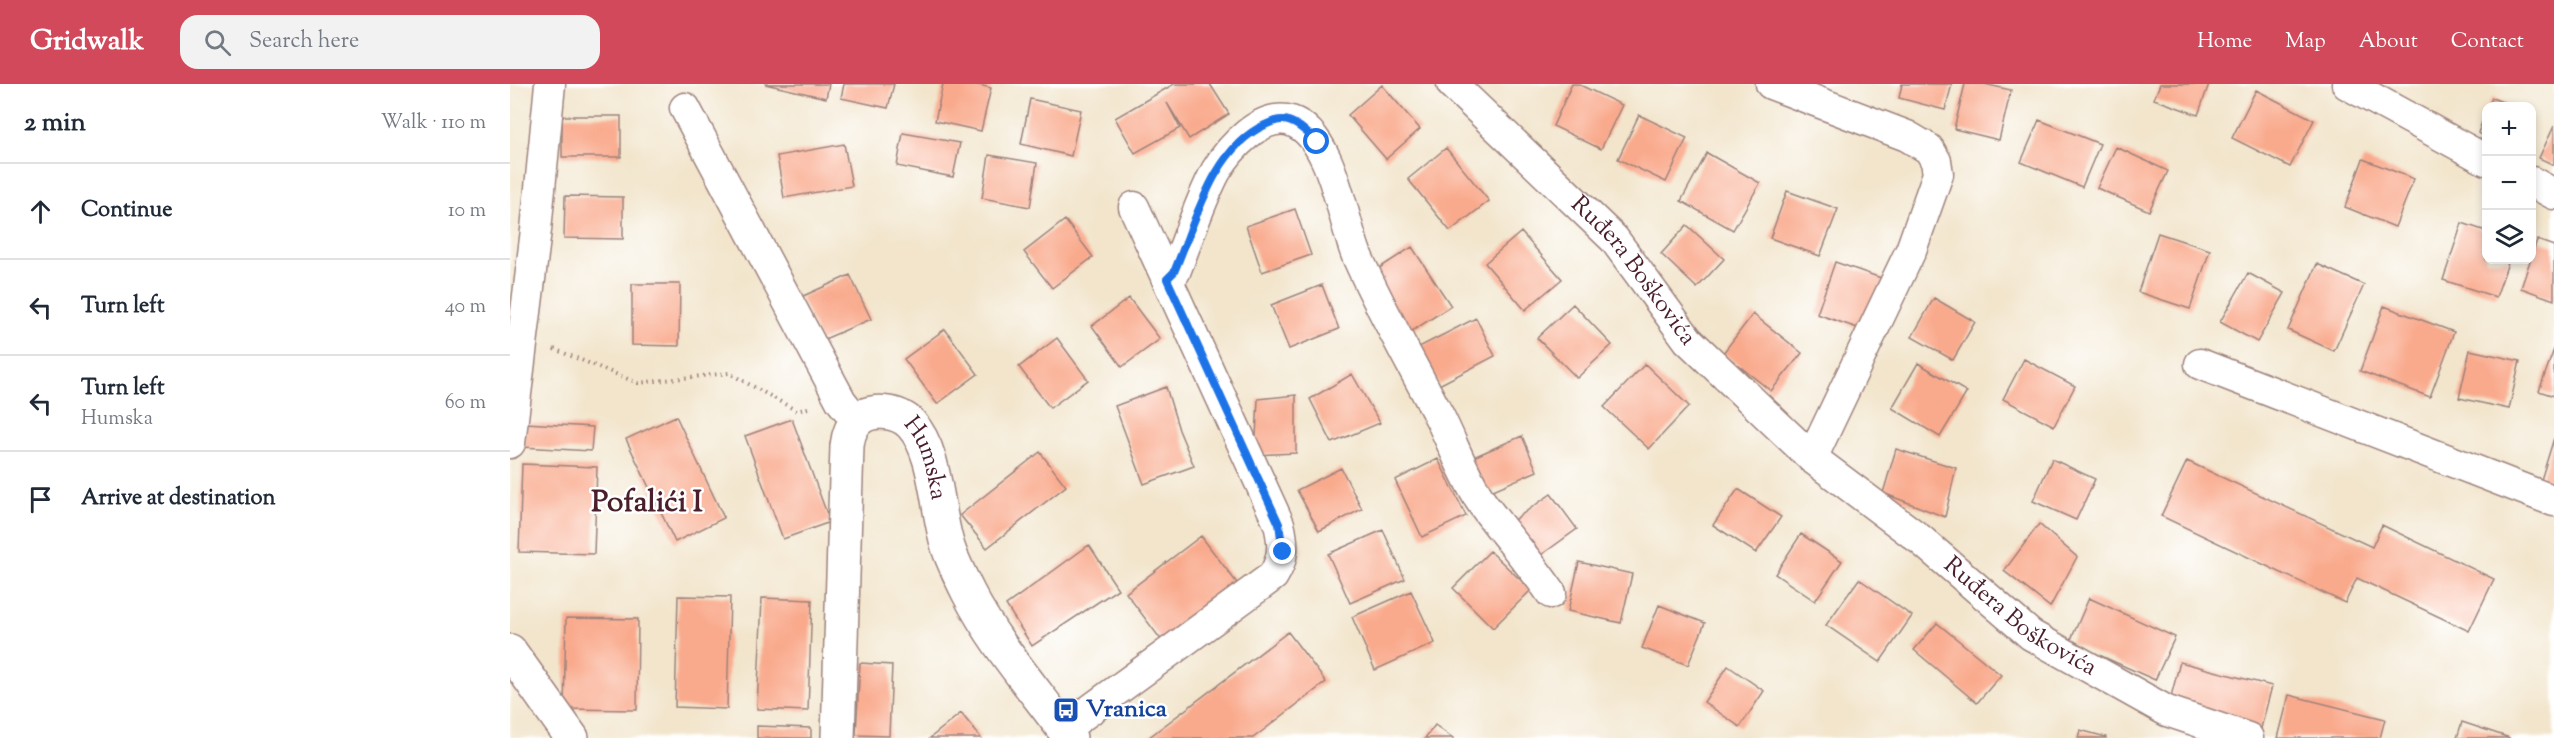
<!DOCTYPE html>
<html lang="en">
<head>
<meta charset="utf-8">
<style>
  :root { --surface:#fff; --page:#f2f2f3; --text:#1f2937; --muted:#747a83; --line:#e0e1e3; --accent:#d1495b }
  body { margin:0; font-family:"Sorts Mill Goudy",serif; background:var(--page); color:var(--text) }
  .controls { position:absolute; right:18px; top:18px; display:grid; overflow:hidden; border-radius:12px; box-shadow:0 3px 9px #0003 }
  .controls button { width:54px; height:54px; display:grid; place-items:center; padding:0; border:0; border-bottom:2px solid var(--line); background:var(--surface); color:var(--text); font:30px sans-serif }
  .stop { position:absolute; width:18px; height:18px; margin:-14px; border:4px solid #1a73e8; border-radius:50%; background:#fff }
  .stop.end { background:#1a73e8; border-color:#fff; box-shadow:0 2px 6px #0008 }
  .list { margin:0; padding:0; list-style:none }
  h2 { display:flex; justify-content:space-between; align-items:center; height:78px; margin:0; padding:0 24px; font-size:26px }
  h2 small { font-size:20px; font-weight:400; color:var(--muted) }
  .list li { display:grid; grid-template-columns:39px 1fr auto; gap:18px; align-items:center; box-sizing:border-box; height:96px; padding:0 24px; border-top:2px solid var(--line) }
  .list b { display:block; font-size:22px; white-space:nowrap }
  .list p { margin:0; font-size:20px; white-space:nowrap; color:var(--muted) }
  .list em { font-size:20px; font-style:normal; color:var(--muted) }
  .icon { flex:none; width:33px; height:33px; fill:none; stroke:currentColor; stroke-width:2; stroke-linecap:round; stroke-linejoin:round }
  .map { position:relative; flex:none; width:2044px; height:654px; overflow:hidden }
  header { display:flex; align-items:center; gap:36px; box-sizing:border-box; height:84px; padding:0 30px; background:var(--accent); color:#fff }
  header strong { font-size:28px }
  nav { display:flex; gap:33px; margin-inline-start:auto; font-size:21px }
  .search { width:420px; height:54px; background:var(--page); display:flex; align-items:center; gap:15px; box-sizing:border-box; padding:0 21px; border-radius:18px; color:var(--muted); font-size:22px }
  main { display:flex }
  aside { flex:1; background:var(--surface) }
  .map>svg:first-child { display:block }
</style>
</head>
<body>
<header>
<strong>Gridwalk</strong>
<div class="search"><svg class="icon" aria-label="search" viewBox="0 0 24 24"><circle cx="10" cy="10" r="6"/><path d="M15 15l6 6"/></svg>Search here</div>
<nav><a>Home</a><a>Map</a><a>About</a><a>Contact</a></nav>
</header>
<main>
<aside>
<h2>2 min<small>Walk · 110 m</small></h2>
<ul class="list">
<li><svg class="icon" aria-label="ahead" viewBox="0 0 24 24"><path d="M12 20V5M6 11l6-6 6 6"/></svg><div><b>Continue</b></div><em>10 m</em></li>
<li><svg class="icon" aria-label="left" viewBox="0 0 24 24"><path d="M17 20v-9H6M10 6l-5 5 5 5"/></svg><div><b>Turn left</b></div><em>40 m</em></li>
<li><svg class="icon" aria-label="left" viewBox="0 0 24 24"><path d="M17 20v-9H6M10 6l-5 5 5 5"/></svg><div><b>Turn left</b><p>Humska</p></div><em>60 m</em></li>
<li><svg class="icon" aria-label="arrive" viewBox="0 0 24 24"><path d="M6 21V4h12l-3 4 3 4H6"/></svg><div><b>Arrive at destination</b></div></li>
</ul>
</aside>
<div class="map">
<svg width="2044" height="654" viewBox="0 0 2044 654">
  <rect width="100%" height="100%" fill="#fff"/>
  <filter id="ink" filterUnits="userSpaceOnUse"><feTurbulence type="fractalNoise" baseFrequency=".0167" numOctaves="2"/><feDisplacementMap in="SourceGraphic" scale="12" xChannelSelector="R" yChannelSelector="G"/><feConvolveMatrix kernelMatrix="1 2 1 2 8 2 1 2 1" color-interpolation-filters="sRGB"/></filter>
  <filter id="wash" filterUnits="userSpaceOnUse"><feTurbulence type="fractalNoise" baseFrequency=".008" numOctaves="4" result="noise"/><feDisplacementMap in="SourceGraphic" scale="24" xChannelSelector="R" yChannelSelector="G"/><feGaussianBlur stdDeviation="1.35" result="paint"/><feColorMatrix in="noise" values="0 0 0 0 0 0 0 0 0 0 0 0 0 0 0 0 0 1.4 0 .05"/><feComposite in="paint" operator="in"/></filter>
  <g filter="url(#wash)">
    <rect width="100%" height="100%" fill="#f2e5cc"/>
    <g id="blocks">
      <path fill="#f9aa8d" d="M255,0H319L316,14Z
        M334,0H384L378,24L331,14Z
        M433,0H465L481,4L471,47L425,37Z
        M664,0H700L719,30L679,55L657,19L670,44L625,69L605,34Z
        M1062,0H1068L1112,21L1091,65L1043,42Z
        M1392,0H1442L1435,26L1389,14Z
        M1455,0H1474L1501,6L1489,56L1444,45Z
        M1650,0H1699L1688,31L1644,15Z
        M872,1L910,45L876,75L838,31Z
        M1746,6L1804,36L1780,83L1722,54Z
        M1982,14L2003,22H1978Z
        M520,15L571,26L561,72L511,60Z
        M1976,27V53L1968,49Z
        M1129,31L1177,54L1156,98L1108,75Z
        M52,32H111V73H52Z
        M1529,36L1590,60L1572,103L1511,78Z
        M2044,42V81L2029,74Z
        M393,49L450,59L443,93L387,82Z
        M334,60L342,102L274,114L267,72Z
        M1606,63L1658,87L1639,127L1587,104Z
        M936,64L979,117L940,147L898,95Z
        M1197,69L1250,99L1223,146L1171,117Z
        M479,71L527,79L520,123L472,114Z
        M1853,75L1904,95L1885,143L1835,123Z
        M1277,107L1328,125L1310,172L1260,154Z
        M55,112L113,113V155L54,154Z
        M785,125L801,171L752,188L736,142Z
        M555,136L583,173L542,204L514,168Z
        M1952,139L1976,147V176H1999L1986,213L1933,196Z
        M1177,141L1214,175L1187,204L1151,170Z
        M1011,148L1052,195L1015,226L975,179Z
        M1648,149L1700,166L1680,225L1628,208Z
        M2027,156L2044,162V216L2011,204Z
        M902,163L941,222L899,249L860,190Z
        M1325,178L1374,195L1356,247L1307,230Z
        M1807,180L1854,201L1824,267L1778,246Z
        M1738,189L1775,209L1747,258L1710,238Z
        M340,191L361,235L310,257L291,213Z
        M122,200H170L169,262L122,261Z
        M812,201L829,245L779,265L761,221Z
        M619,214L650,255L612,283L582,242Z
        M1424,214L1465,238L1443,276L1402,253Z
        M1063,220L1102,261L1067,294L1027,254Z
        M1874,222L1944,248L1920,313L1850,287Z
        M1243,230L1292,269L1261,307L1213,269Z
        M966,234L985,272L929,301L909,263Z
        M435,245L468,290L427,320L394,275Z
        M547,254L578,296L540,324L509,283Z
        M2044,265V312L2029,307Z
        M1960,266L2010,277L1999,325L1949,314Z
        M1514,275L1565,302L1544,342L1493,315Z
        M1408,279L1457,308L1430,353L1382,324Z
        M1135,280L1179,322L1139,365L1094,323Z
        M842,290L870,339L822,359L800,315Z
        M656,303L669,346L684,382L634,400L605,322Z
        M786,311V369L745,371L748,315Z
        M166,332L214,434L165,458L116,355Z
        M282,335L320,438L273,455L235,352Z
        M15,339L83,343L81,367L13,363Z
        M1012,352L1027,387L974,410L959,375Z
        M2044,354V400L2031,396Z
        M1386,365L1446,384L1435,433L1373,409Z
        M530,368L556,402L477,464L450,431Z
        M928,375L956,432L912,453L885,396Z
        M1542,375L1585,395L1566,436L1523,417Z
        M1677,377L1862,463L1872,441L1984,495L1959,547L1847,494L1835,519L1651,432Z
        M12,380L87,383L84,470L9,468Z
        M831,384L852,425L809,447L787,406Z
        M1228,405L1271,433L1246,469L1203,441Z
        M1041,410L1067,445L1027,474L1001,438Z
        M1529,440L1567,473L1540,523L1494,487Z
        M873,446L895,495L840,519L818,470Z
        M1291,450L1332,477L1305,517L1265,490Z
        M691,452L727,499L652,557L616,509Z
        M579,461L608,505L522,562L496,521Z
        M980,467L1021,506L983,544L943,504Z
        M1069,478L1122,490L1111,539L1058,527Z
        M1349,495L1402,532L1370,578L1316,541Z
        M901,507L925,559L865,586L842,533Z
        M168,512L220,513L217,625L165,623Z
        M252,514L302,516L298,627L247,625Z
        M1579,514L1665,553L1645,596L1560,558Z
        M1149,521L1195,539L1178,581L1132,564Z
        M56,534L128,535L127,626L54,625Z
        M1427,539L1491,591L1467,619L1404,566Z
        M778,548L816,598L755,645L743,654H638Z
        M1670,578L1762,602L1750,648L1658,624Z
        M350,579L382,581L379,652L346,651Z
        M1218,582L1254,607L1230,643L1194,618Z
        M1779,611L1875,635L1870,654H1768Z
        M451,629L471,654H420Z
        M1952,638L2000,654H1947Z
        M925,641L943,654H915Z
        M247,642L301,644V654H247Z
        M1570,646L1596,653V654H1568Z"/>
    </g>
  </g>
  <g filter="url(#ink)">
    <use href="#blocks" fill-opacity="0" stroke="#9e827c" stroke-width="1.5"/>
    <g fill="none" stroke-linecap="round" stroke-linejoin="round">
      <g stroke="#9e827c" stroke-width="33">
        <g id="minor">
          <path id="s1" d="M942,0L1104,155L1178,256L1302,374L1411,456L1521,551L1657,627L1738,654"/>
          <path d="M1261,0L1397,52L1419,65L1426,77L1428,90L1401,166L1302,374"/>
          <path d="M1837,0L1976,76"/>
          <path d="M175,24L331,317L347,337"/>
          <path d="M2022,98L2044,110"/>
          <path d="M657,195L665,188C678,155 689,119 706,87C719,65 751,28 781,37C823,51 832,136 847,172C871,227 902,280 930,334C943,360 956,396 972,419C994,450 1020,478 1041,509"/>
          <path d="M1690,280L2044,417"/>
          <path d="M0,359L26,146L40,0"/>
          <path d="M554,645L763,492C774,475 774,460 769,440L624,123"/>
        </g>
      </g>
      <g stroke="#9e827c" stroke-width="36">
        <g id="tertiary">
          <path d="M0,567L62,654"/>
          <path id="s2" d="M328,654L337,362C338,353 340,344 347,337C360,323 388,327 401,340C428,369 426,429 439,466C444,480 451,494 458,508C484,560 526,607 560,654"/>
        </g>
      </g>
      <path stroke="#9e827c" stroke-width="4" stroke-dasharray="1.5 4.5" stroke-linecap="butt" d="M44,265L128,299L219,289L287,327L298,324"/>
      <use href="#minor" stroke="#fff" stroke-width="30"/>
      <use href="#tertiary" stroke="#fff" stroke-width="33"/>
    </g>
  </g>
  <g fill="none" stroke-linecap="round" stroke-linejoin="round" filter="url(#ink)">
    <path stroke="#1a73e8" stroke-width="8" d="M773,468L769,440L657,195L664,188C685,139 703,64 755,41C763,37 773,34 781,38C792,42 799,51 807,58"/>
  </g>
  <defs>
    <g id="bus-square" transform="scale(1.35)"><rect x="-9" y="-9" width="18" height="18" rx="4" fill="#1a4fb4" stroke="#fff"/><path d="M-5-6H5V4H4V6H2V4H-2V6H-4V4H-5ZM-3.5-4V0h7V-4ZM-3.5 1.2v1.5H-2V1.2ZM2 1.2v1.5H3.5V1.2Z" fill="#fff"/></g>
  </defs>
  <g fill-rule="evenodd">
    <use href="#bus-square" x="556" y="626"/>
  </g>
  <g text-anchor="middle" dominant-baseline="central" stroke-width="5" stroke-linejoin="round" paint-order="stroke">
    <g font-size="24" fill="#4a1f2b" stroke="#fff">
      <text stroke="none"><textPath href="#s1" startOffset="261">Ruđera Boškovića</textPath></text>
      <text stroke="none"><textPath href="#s2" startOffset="417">Humska</textPath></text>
      <text stroke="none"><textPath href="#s1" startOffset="783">Ruđera Boškovića</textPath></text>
    </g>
    <g font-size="24" font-weight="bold" fill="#164399" stroke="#fff" text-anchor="start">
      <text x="576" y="626">Vranica</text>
    </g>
    <g font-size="30" font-weight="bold" fill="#4a1f2b" stroke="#fff">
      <text x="137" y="419">Pofalići I</text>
    </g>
  </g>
</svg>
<div class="controls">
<button>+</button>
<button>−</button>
<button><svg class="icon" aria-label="layers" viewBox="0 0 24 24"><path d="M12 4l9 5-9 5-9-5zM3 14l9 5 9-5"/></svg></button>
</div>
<div class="stop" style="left:807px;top:58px"></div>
<div class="stop end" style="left:773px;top:468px"></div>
</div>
</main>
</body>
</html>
